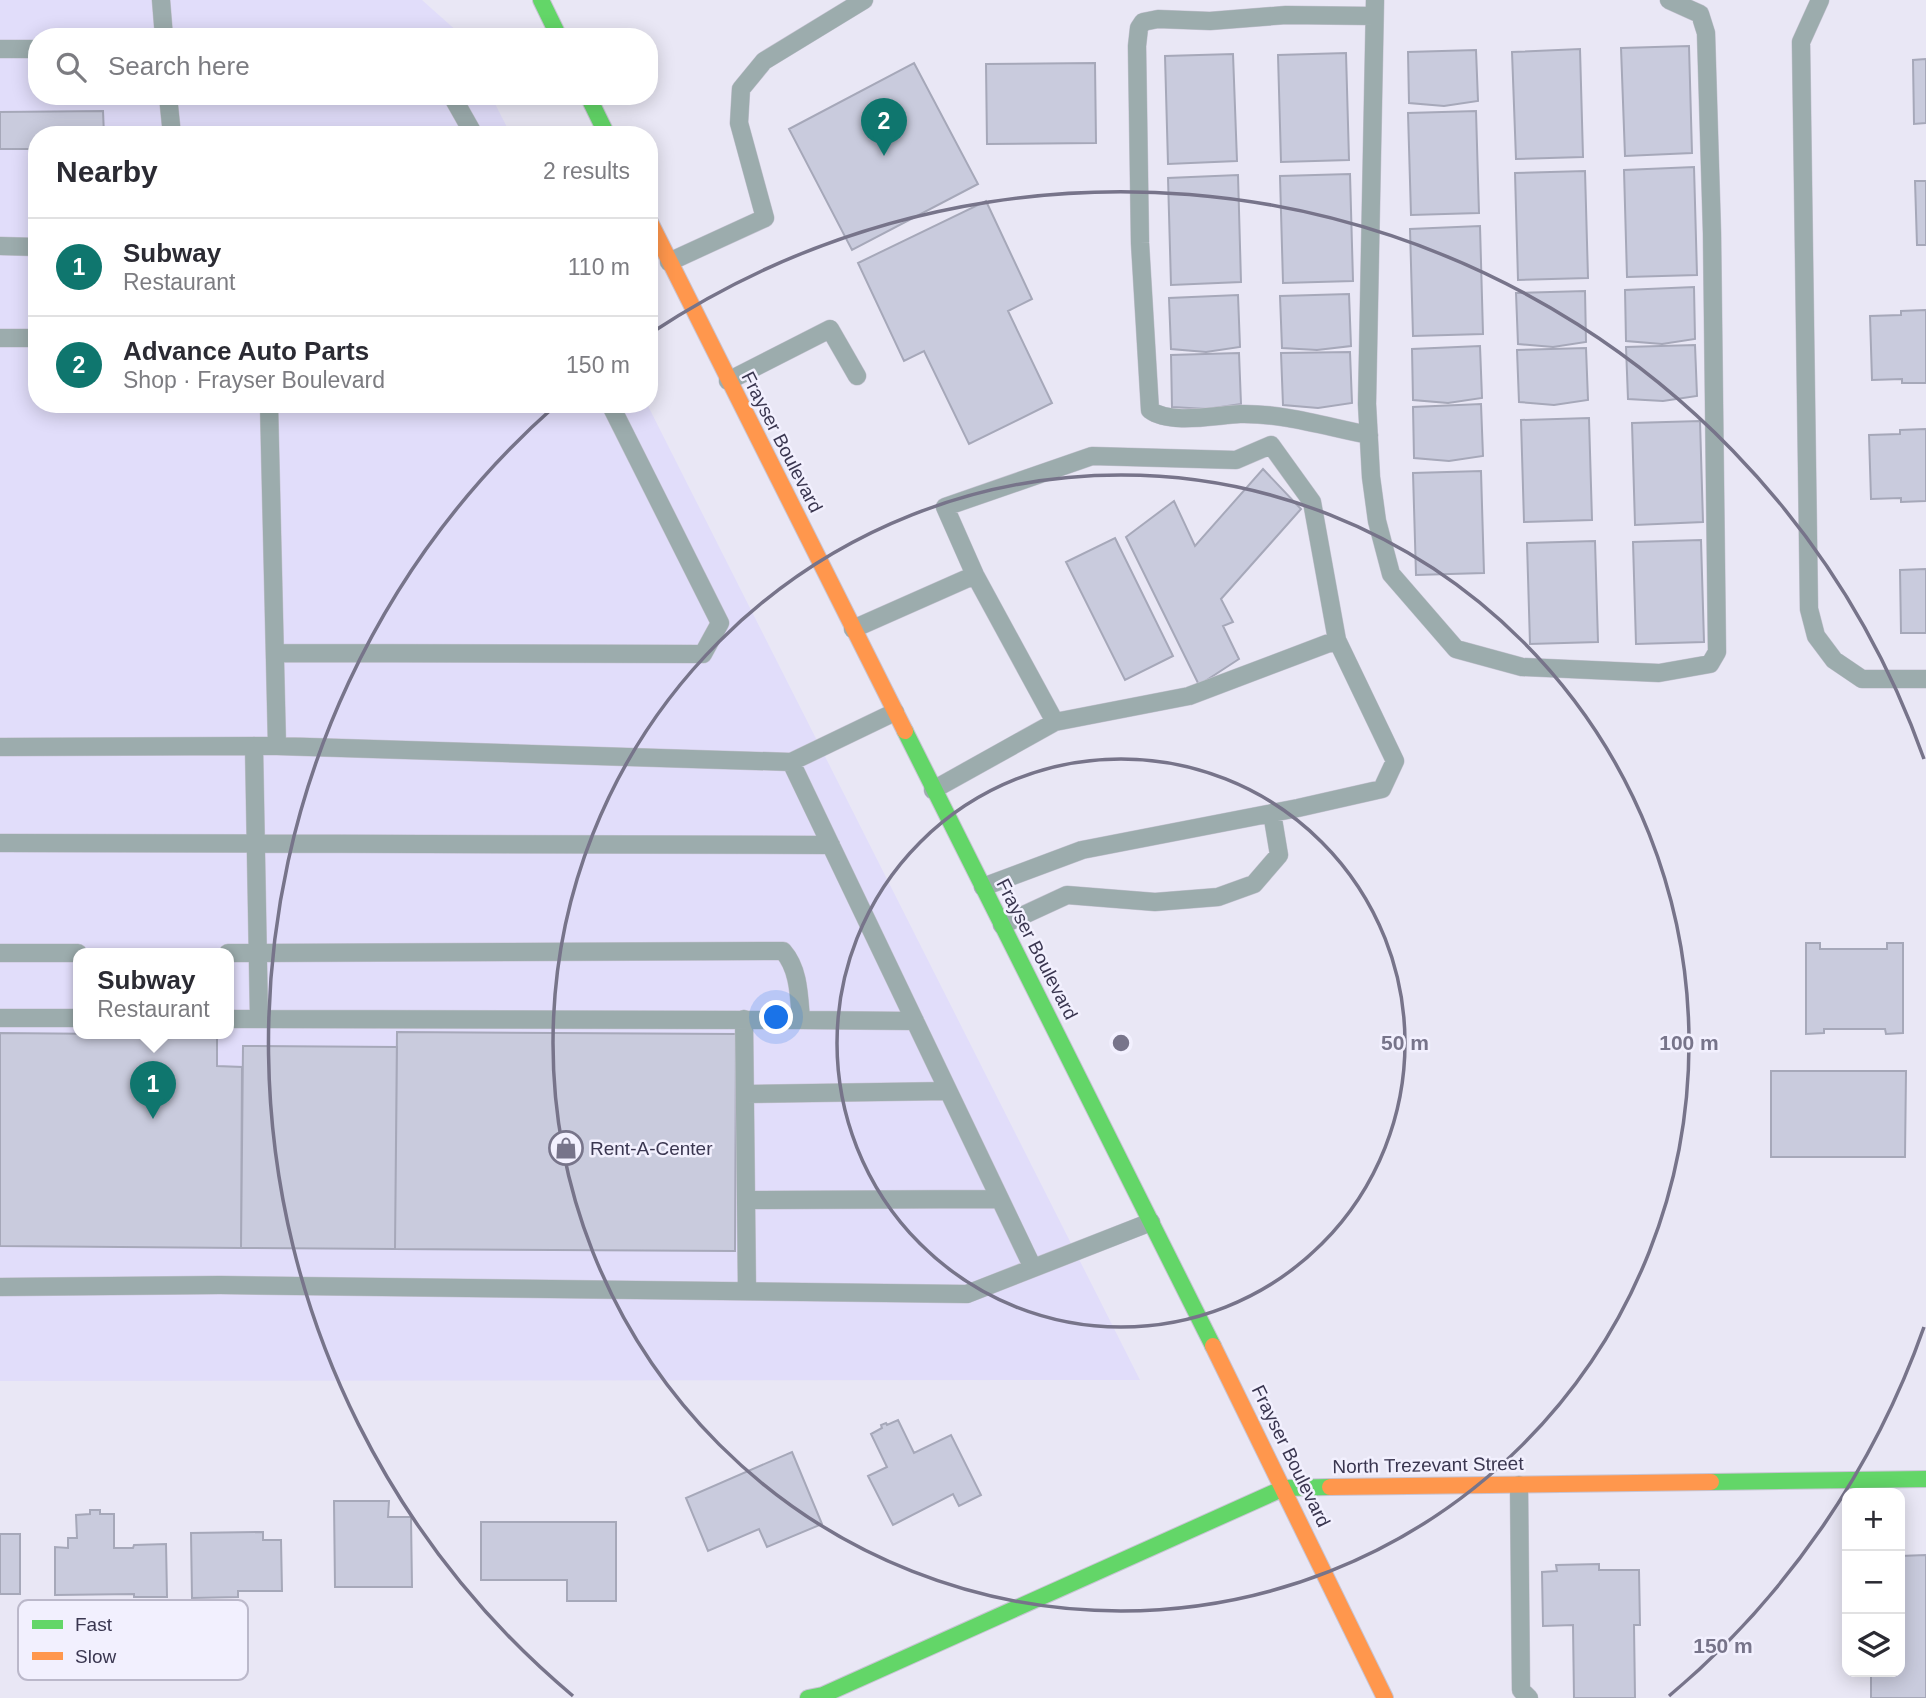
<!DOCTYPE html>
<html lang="en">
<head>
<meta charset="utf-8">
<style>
  :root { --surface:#fff; --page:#f2f2f3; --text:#2b2b33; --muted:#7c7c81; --line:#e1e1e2; --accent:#0f766e }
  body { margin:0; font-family:Helvetica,sans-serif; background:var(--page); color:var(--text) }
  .controls { position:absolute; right:21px; bottom:21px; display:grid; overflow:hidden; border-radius:14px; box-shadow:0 4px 18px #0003 }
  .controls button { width:63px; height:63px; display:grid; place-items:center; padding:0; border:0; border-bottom:2px solid var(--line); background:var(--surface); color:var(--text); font:35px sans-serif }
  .you { position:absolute; left:777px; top:1018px; width:24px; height:24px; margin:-18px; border:5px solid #fff; border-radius:50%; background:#1a73e8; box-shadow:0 0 0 10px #1a73e833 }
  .badge { display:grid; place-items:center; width:46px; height:46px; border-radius:50%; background:var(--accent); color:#fff; font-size:23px; font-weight:700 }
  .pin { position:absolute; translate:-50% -58px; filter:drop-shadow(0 2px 4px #0008) }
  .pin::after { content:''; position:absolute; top:37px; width:24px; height:21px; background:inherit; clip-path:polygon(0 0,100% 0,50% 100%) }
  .popup { position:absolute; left:73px; top:948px; width:161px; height:91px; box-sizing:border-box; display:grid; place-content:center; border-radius:14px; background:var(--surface); filter:drop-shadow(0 2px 5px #0005); font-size:23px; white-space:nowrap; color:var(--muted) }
  .popup b { font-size:26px; color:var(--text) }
  .popup::after { content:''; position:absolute; left:50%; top:100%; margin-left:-14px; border:14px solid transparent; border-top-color:var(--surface) }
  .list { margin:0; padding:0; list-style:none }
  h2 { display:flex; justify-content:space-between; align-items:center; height:91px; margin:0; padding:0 28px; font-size:30px }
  h2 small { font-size:23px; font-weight:400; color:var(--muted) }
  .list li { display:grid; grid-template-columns:46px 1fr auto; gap:21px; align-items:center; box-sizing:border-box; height:98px; padding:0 28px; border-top:2px solid var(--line) }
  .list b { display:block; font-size:26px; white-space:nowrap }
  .list p { margin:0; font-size:23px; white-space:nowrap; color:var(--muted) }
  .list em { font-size:23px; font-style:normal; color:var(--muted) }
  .icon { flex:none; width:38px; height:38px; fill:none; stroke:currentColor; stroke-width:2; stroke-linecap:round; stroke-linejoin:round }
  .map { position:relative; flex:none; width:1926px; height:1698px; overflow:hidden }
  .search { position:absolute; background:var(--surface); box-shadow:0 4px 18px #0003; left:28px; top:28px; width:630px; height:77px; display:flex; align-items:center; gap:18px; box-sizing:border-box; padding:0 24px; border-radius:28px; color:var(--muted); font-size:26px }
  .panel { position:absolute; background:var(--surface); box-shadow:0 4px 18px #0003; left:28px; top:126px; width:630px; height:287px; border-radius:28px }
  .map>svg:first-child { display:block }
</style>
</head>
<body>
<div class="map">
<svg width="1926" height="1698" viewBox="0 0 1926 1698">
  <rect width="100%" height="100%" fill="#e9e7f5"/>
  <path fill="#e1ddfa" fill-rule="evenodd" d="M0,0H422L459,33L461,37H37V96H491L511,135H37V404H647L1140,1380L0,1381ZM78,953H228V1033H78Z"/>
  <path fill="#c9cbdd" stroke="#a6a8b9" stroke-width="2" d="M1689,46L1692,153L1625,156L1621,48Z
    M1580,49L1583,157L1516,159L1512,52Z
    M1476,50L1478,101L1444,106L1409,103L1408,52Z
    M1346,53L1349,160L1281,162L1278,55Z
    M1233,54L1237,161L1168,164L1165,56Z
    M1926,59V123L1914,124L1913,60Z
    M914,63L978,184L852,250L789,129Z
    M1095,63L1096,143L987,144L986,64Z
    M103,111L104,135H37V149H0V112Z
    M1476,111L1479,213L1411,215L1408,113Z
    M1694,167L1697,275L1627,277L1624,170Z
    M1585,171L1588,278L1518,280L1515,173Z
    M1350,174L1353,281L1283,283L1280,176Z
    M1238,175L1241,282L1171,285L1168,178Z
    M1915,181H1926V245H1917Z
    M986,201L1032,299L1008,311L1052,403L969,444L924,351L904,361L858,263Z
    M1480,226L1483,334L1413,336L1410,229Z
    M1694,287L1695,339L1662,344L1626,341L1625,290Z
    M1585,291L1586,342L1553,347L1518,344L1516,293Z
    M1349,294L1351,346L1317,350L1282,348L1280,296Z
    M1238,295L1240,347L1206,352L1171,349L1169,298Z
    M1926,310V383H1902V379L1872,380L1870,316L1901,315V311Z
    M1695,345L1697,396L1663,401L1628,399L1626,347Z
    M1480,346L1482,398L1448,403L1413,400L1412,349Z
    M1586,348L1588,400L1554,405L1519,402L1517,350Z
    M1350,352L1352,403L1318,408L1283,405L1281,353Z
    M1239,353L1241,404L1207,409L1172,407L1171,355Z
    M1481,404L1483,456L1449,461L1414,458L1413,407Z
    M1589,418L1592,520L1524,522L1521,420Z
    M1700,421L1703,522L1635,525L1632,423Z
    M1926,429V501L1901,502V498L1871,499L1869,435L1900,434V430Z
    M1263,469L1301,509L1221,599L1233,622L1223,626L1239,659L1199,685L1126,537L1174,501L1195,546Z
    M1481,471L1484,573L1416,575L1413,473Z
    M1115,538L1173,656L1125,680L1066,562Z
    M1701,540L1704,642L1636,644L1633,542Z
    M1595,541L1598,642L1530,644L1527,543Z
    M1926,569V633H1901L1900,570Z
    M1806,943H1820V949H1887V943H1903V1033L1886,1034L1885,1029H1824V1033L1806,1034Z
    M397,1032L736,1034L735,1251L395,1249Z
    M0,1033L217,1035V1066L242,1067L241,1248L0,1246Z
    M243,1046L397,1047L395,1249L241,1248Z
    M1771,1071H1906L1905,1157H1771Z
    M898,1420L914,1453L951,1435L981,1495L959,1506L953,1494L893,1525L868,1476L887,1467L871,1434L882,1428L881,1425L886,1423L887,1425Z
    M792,1452L822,1524L767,1547L759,1529L708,1551L686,1498Z
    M334,1501H389L388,1517H411L412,1587H335Z
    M90,1510H100V1514H114V1548H133L134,1545L166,1544L167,1597H134V1594L55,1595V1547L68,1548V1538H77L76,1515L90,1514Z
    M481,1522H616V1601H567V1580H481Z
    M263,1532V1540H281L282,1591H238V1597L192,1598L191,1533Z
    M0,1534H20V1594H0Z
    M1926,1555V1698H1871V1672H1900V1556Z
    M1599,1564V1570H1639L1640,1625H1634L1635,1698H1574L1573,1625L1543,1626L1542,1572L1557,1571L1556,1565Z"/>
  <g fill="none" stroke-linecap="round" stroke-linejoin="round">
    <g stroke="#c7c4d3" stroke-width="19">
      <path id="lane" d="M161,0L164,37
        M1375,0L1367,404L1371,477L1377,521L1391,574L1456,649L1522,667L1659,673L1710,664L1717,652L1712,233L1706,33L1700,14L1669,0
        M1820,0L1801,42L1809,609L1816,636L1834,660L1862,679H1926
        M0,49H37
        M168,96L172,135
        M452,96L474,135
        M0,246L37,247
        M669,262L765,218L739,123L741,89L764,61L864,0
        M0,338H37
        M728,381L830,329L857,376
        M269,404L277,746L791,762
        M1369,435C1327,427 1284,413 1240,414C1216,415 1170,425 1150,410L1140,243L1137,46L1139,28L1143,22L1158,19L1210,21L1286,15L1374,16
        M853,629L975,575
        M275,653L703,654L720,623L610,404
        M895,712L791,762L1033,1268
        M254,746L259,1019
        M0,747L277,746
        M933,790L1055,722L1189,696L1337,640
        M0,843L831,845
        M983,887L1082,850L1298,808L1382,789L1395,761L1337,640L1312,502L1271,445L1236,460L1092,456L945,507L975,575L1055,722
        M1002,925L1067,895L1155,902L1218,897L1254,884L1279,855L1272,813
        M0,953H78
        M228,953L783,951C799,969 799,996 801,1020L915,1021
        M0,1018H78
        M228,1019L801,1020
        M744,1019L747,1291
        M746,1094L948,1091
        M746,1200L1000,1199
        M0,1287L220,1285L967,1294L1151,1222
        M1519,1485L1521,1690L1529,1698"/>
    </g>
    <g stroke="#c7c4d3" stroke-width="18">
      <path id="fast" d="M541,0L559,37
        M588,96L607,135
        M905,731L1213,1346
        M1711,1482L1926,1479
        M808,1698L823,1695L1284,1488L1330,1487"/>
    </g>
    <g stroke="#c7c4d3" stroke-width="18">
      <path id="slow" d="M649,220L905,731
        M1213,1346L1385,1698
        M1330,1487L1711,1482"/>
    </g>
    <use href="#lane" stroke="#9cacad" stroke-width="18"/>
    <use href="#fast" stroke="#63d668" stroke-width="16"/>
    <use href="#slow" stroke="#ff974d" stroke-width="16"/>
  </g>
  <g fill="none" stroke="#77748a" stroke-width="3.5">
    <circle cx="1121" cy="1043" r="284"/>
    <circle cx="1121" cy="1043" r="568"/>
    <path d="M1924 1327A852 852 0 0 1 1669 1696M573 1696A852 852 0 0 1 556 405M651 333A852 852 0 0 1 1924 759"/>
  </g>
  <defs>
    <g id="shop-ring" transform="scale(1.75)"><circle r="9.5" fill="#f2f0fe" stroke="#77748a" stroke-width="1.5"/><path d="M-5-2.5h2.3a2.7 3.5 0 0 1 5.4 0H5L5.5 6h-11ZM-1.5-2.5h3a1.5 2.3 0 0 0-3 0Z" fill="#77748a"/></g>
  </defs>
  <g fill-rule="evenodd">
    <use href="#shop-ring" x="566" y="1148"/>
  </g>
  <g text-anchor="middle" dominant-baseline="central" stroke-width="5" stroke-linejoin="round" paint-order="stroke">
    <g font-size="19" fill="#3a3650" stroke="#f2f0fe">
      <text transform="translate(782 442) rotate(63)">Frayser Boulevard</text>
      <text transform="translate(1037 949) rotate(63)">Frayser Boulevard</text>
      <text transform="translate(1291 1456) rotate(64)">Frayser Boulevard</text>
      <text transform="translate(1428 1465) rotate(-1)">North Trezevant Street</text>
    </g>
    <g font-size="19" fill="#3a3650" stroke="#f2f0fe" text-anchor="start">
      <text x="590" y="1148">Rent-A-Center</text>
    </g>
  </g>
  <rect x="18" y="1600" width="230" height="80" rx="10" fill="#f2f0fe" stroke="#bbb8ca" stroke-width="2"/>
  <rect x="32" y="1620" width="31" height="9" fill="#63d668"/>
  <rect x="32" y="1652" width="31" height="8" fill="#ff974d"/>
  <g font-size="19" fill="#3a3650">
    <text x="75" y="1631">Fast</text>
    <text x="75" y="1663">Slow</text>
  </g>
  <circle cx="1121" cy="1043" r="10" fill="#77748a" stroke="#f2f0fe" stroke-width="3.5"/>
  <g font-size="21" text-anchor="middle" font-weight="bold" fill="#77748a" stroke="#f2f0fe" stroke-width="5" stroke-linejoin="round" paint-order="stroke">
    <text x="1405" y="1050">50 m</text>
    <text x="1689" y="1050">100 m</text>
    <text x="1723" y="1653">150 m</text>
  </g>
</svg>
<div class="controls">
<button>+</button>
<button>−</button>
<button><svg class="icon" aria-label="layers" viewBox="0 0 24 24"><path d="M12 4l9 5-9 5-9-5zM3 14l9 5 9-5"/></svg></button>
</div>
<div class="you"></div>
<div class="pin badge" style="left:153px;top:1119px">1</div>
<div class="popup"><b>Subway</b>Restaurant</div>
<div class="pin badge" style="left:884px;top:156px">2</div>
<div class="search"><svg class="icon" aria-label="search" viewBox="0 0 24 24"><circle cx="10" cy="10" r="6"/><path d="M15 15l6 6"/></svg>Search here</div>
<section class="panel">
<h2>Nearby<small>2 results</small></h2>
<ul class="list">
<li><span class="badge">1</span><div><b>Subway</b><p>Restaurant</p></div><em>110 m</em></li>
<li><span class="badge">2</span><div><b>Advance Auto Parts</b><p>Shop · Frayser Boulevard</p></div><em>150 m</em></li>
</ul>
</section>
</div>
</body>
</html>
